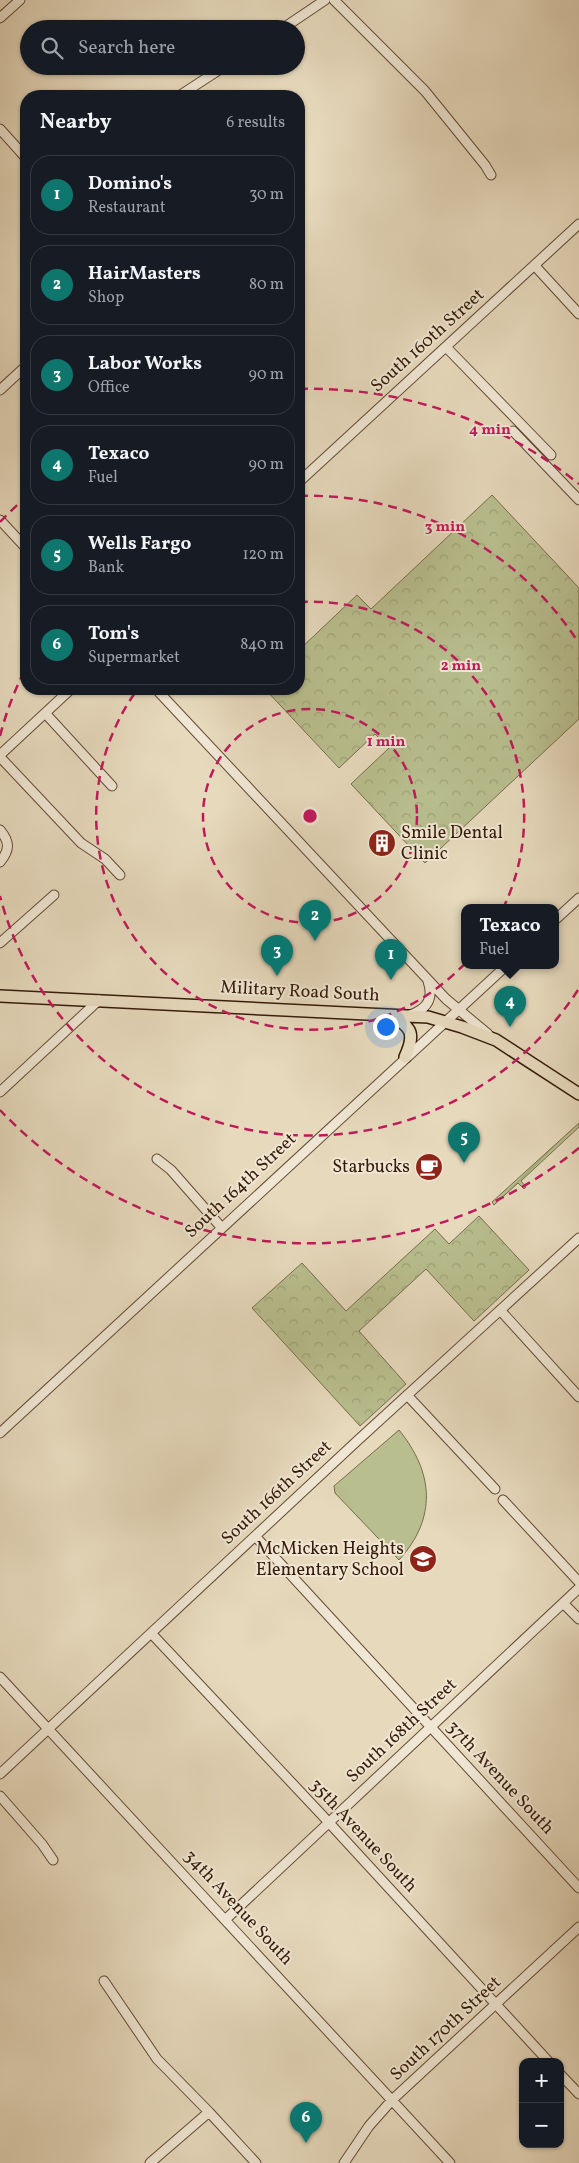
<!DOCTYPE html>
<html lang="en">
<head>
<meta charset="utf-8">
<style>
  :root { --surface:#171b24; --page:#242831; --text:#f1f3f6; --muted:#9ea1a6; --line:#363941; --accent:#0f766e }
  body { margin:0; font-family:Vollkorn,serif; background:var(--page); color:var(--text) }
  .controls { position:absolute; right:15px; bottom:15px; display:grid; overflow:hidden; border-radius:10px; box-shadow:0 1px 4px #0004 }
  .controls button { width:45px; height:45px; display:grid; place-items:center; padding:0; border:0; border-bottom:1px solid var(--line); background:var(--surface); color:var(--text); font:25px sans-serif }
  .you { position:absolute; left:385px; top:1026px; width:18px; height:18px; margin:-12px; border:4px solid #fff; border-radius:50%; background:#1a73e8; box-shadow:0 0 0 8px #1a73e833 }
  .badge { display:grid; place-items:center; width:32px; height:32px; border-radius:50%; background:var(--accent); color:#fff; font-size:16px; font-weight:700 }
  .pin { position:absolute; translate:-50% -41px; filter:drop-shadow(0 1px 2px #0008) }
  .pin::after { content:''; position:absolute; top:26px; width:18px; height:15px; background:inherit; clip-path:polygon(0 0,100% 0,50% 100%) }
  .popup { position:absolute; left:461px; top:904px; width:98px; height:65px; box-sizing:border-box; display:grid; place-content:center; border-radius:10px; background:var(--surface); filter:drop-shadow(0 1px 4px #0005); font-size:16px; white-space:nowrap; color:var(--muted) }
  .popup b { font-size:19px; color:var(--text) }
  .popup::after { content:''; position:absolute; left:50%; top:100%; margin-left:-10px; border:10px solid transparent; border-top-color:var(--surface) }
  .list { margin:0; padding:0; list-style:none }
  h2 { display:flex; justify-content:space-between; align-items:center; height:65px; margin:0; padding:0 20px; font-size:21px }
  h2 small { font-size:16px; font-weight:400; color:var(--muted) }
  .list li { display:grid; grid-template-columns:32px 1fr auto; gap:15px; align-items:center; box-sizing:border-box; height:80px; margin:0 10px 10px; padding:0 10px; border:1px solid var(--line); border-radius:20px }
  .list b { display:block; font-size:19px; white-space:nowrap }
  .list p { margin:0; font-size:16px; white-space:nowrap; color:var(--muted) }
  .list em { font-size:16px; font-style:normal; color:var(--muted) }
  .icon { flex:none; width:28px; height:28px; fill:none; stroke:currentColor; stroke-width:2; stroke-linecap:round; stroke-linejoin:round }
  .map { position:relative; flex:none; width:579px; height:2163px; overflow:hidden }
  .search { position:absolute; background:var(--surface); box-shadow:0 1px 4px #0004; left:20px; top:20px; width:285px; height:55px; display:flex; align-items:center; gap:12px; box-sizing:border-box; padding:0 18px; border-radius:28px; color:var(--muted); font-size:19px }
  .panel { position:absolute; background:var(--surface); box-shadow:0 1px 4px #0004; left:20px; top:90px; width:285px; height:605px; border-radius:20px }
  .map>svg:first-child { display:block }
</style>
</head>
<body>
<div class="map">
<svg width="579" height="2163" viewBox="0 0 579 2163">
  <defs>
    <pattern id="forest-crowns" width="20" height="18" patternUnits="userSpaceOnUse" patternTransform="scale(1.25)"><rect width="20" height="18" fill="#b8be8e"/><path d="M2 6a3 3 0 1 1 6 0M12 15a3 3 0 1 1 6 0" fill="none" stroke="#9fa379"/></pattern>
    <pattern id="garden-furrows" width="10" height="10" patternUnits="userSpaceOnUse" patternTransform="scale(1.25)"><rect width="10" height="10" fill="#b8be8e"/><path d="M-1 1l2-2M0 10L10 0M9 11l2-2" fill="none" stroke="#9fa379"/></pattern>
  </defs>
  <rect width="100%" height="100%" fill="#e6d9bc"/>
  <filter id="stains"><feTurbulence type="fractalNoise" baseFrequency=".004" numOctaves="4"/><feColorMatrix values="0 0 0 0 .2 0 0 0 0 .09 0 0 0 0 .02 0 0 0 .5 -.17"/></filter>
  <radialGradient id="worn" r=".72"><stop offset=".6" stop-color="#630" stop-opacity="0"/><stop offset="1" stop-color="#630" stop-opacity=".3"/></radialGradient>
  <path fill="#b8be8e" stroke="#786c4c" d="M399,1430C434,1473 437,1518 399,1560L335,1493L334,1486Z"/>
  <path fill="url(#forest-crowns)" stroke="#786c4c" d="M492,495L579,588V719L425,863L351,784L389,748L375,734L339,768L265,689H299V650L357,595L371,609Z
    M479,1216L529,1270L474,1321L426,1269L359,1331L406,1384L360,1426L252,1308L302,1263L346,1311L435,1229L449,1244Z"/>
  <path fill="url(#garden-furrows)" stroke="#786c4c" d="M579,1123V1127L521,1181L526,1187L524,1189L518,1183L494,1205L492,1202Z"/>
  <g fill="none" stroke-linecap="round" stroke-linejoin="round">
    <g stroke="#634a36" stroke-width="11">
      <path id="minor" d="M334,0L425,91L485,165L491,175
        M0,18L20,0
        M282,29L325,0
        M179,96L225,66
        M0,129L26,158
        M535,266L579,314
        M446,347L551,455
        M0,390L26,366
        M513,431L579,500
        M299,482L579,224
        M0,520L26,548
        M156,689L446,999L488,1034
        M45,713L112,786
        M0,755L71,689
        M0,757L81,843L105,859L120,875
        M0,830C10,842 10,850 0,862
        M555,920L579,898
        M0,943L54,895
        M410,1015C427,1009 434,999 428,981
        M0,1092L99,1000
        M157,1159L171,1170L221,1227
        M500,1310L579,1397
        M407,1395L495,1489
        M0,1433L506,966
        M503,1500L579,1582
        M255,1536L579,1888
        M563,1603L579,1619
        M151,1633L321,1814L549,2062
        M0,1677L450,2163
        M0,1774L357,1441L579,1238
        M0,1796L42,1844L53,1860
        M226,1919L579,1588
        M104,1981L157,2059L209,2112L256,2163
        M560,2074L579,2094
        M150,2163L209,2112
        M344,2163L369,2126L392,2100L579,1927"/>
    </g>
    <g stroke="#371b09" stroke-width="14">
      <path id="major" d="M0,996L428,1017L462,1027L496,1040L579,1094
        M391,1016C413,1027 415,1035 405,1057"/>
    </g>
    <use href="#minor" stroke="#efe6d3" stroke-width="9"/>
    <use href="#major" stroke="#e6d9bc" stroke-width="11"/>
  </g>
  <g fill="none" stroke="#c2185b" stroke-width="2.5" stroke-dasharray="9 6">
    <circle cx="310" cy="816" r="107"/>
    <path d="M299 602A214 214 0 1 1 137 690"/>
    <path d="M578 990A320 320 0 0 1 0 896M0 736A320 320 0 0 1 26 668M299 496A320 320 0 0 1 578 642"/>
    <path d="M579 1148A427 427 0 0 1 0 1110M0 522A427 427 0 0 1 24 499M299 389A427 427 0 0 1 579 484"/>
  </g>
  <defs>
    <g id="building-disc" transform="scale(1.4375)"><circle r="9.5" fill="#8f2418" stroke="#efe6d3"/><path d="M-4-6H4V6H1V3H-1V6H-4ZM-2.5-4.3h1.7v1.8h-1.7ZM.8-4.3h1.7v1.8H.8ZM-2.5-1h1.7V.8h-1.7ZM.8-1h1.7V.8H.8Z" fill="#fff"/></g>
    <g id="cafe-disc" transform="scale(1.4375)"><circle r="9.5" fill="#8f2418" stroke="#efe6d3"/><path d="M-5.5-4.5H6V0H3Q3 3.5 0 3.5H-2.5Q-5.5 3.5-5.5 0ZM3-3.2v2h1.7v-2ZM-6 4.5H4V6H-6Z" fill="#fff"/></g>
    <g id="school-disc" transform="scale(1.4375)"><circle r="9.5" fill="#8f2418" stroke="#efe6d3"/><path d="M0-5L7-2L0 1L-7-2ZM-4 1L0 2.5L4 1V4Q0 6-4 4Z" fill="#fff"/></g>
  </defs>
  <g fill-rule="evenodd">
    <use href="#building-disc" x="382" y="843"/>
    <use href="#cafe-disc" x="429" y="1167"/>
    <use href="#school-disc" x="423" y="1559"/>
  </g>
  <g text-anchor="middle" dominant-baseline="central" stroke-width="4" stroke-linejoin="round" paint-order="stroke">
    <g font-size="18" fill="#371b09" stroke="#efe6d3">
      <text transform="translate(428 341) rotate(-42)">South 160th Street</text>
      <text transform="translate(300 992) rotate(3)">Military Road South</text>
      <text transform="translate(241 1186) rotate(-43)">South 164th Street</text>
      <text transform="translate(277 1493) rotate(-43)">South 166th Street</text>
      <text transform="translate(402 1731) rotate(-43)">South 168th Street</text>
      <text transform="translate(500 1778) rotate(47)">37th Avenue South</text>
      <text transform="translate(363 1836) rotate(47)">35th Avenue South</text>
      <text transform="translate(238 1908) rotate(47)">34th Avenue South</text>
      <text transform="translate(446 2029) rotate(-43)">South 170th Street</text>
    </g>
    <g font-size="18" fill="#371b09" stroke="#efe6d3" text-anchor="end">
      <text x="401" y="833" text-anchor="start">Smile Dental<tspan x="401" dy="21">Clinic</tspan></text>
      <text x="410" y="1167">Starbucks</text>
      <text x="404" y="1549">McMicken Heights<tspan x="404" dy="21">Elementary School</tspan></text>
    </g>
  </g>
  <circle cx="310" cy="816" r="8" fill="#c2185b" stroke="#efe6d3" stroke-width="2.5"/>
  <g font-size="15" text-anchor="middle" font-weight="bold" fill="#c2185b" stroke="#efe6d3" stroke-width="4" stroke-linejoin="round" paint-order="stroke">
    <text x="490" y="434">4 min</text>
    <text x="445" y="531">3 min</text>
    <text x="461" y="670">2 min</text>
    <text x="386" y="746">1 min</text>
  </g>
  <rect width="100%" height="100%" filter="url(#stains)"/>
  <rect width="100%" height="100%" fill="url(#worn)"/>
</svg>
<div class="controls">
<button>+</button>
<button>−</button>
</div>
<div class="you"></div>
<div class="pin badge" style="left:391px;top:980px">1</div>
<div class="pin badge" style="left:315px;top:941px">2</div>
<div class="pin badge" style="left:277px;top:976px">3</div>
<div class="pin badge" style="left:510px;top:1027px">4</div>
<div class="popup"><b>Texaco</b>Fuel</div>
<div class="pin badge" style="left:464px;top:1163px">5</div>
<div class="pin badge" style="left:306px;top:2143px">6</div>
<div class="search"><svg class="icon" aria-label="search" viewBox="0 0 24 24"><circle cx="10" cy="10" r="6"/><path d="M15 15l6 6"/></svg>Search here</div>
<section class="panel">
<h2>Nearby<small>6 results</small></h2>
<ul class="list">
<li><span class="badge">1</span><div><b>Domino's</b><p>Restaurant</p></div><em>30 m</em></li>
<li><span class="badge">2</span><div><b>HairMasters</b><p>Shop</p></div><em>80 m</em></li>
<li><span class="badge">3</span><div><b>Labor Works</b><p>Office</p></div><em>90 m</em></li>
<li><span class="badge">4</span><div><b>Texaco</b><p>Fuel</p></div><em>90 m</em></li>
<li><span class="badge">5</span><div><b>Wells Fargo</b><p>Bank</p></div><em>120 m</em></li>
<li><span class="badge">6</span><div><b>Tom's</b><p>Supermarket</p></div><em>840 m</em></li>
</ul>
</section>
</div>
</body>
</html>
